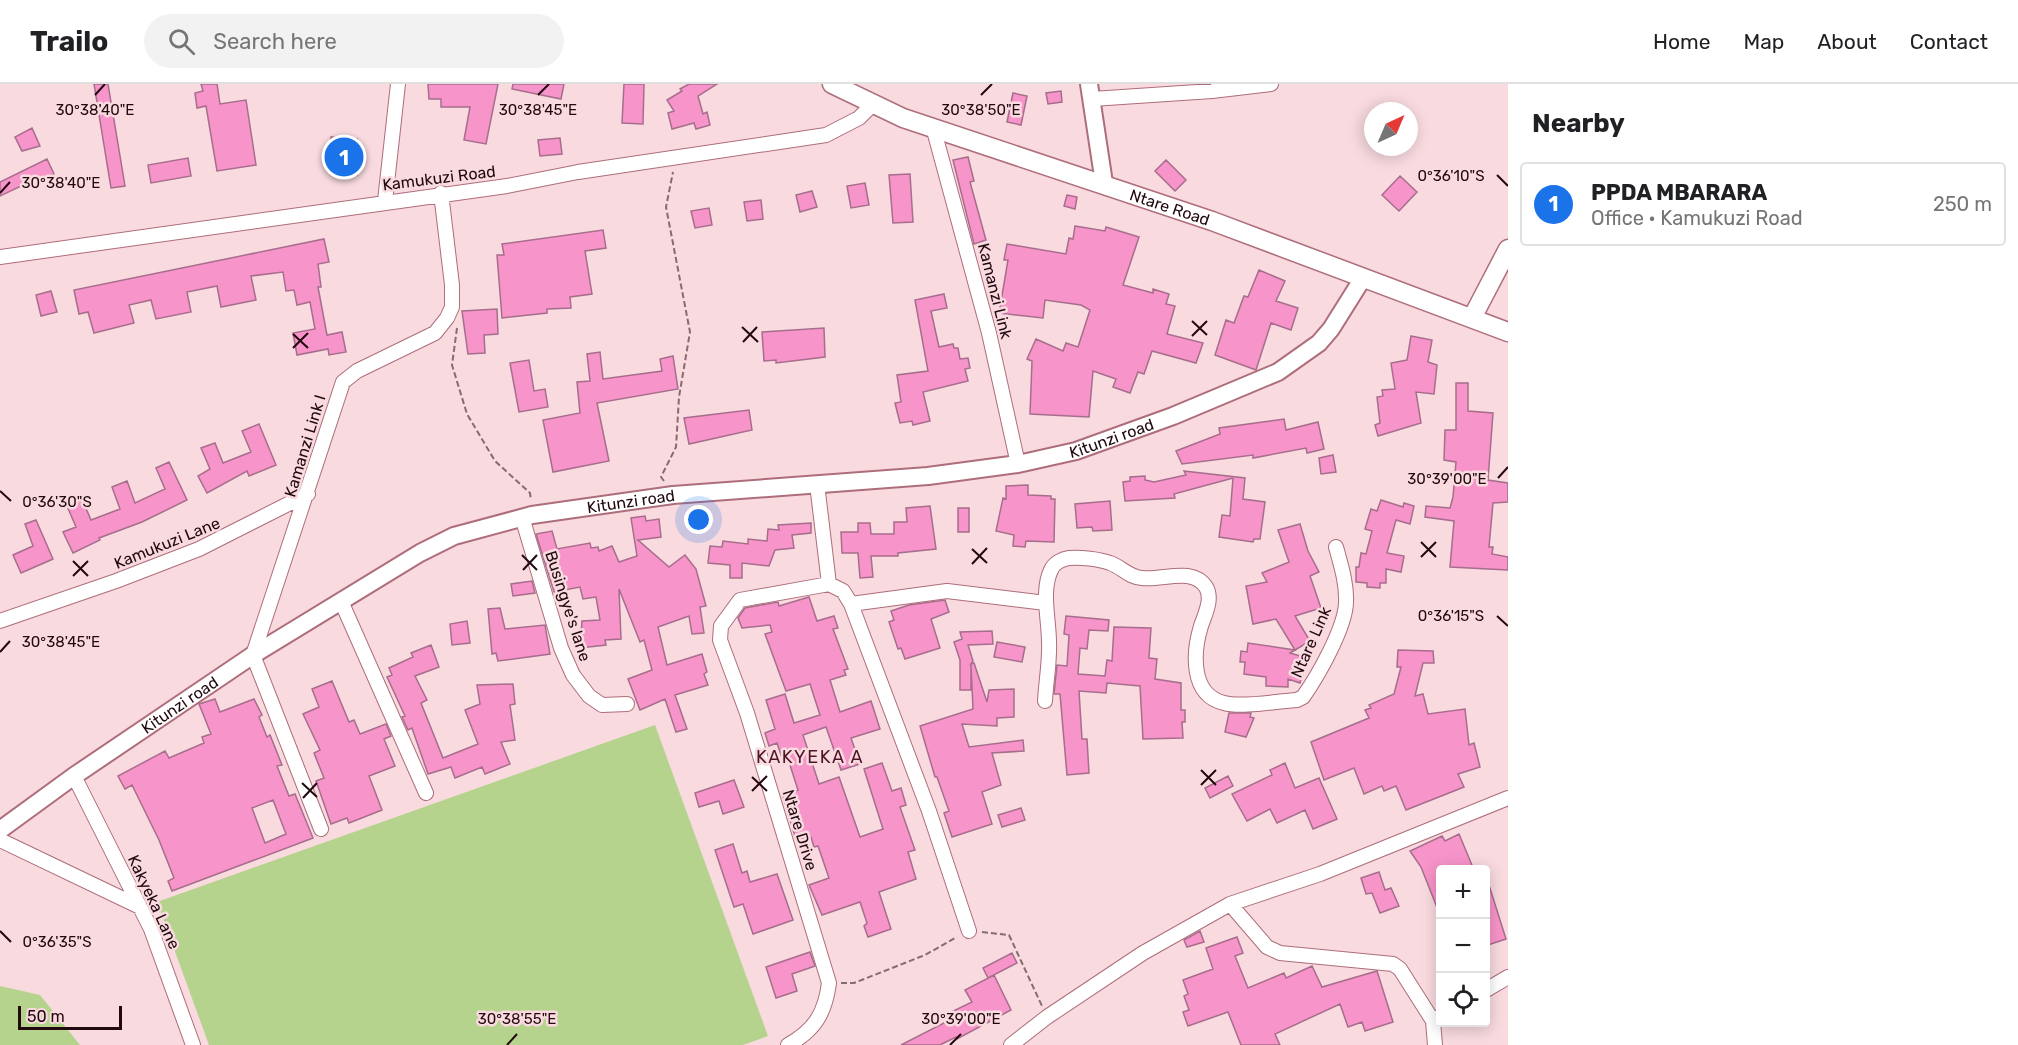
<!DOCTYPE html>
<html lang="en">
<head>
<meta charset="utf-8">
<style>
  :root { --surface:#fff; --page:#f2f2f2; --text:#202124; --muted:#757577; --line:#e0e0e0; --accent:#1a73e8 }
  body { margin:0; font-family:Rubik,sans-serif; background:var(--page); color:var(--text) }
  .controls { position:absolute; right:18px; bottom:18px; display:grid; overflow:hidden; border-radius:6px; box-shadow:0 3px 15px #0003 }
  .controls button { width:54px; height:54px; display:grid; place-items:center; padding:0; border:0; border-bottom:2px solid var(--line); background:var(--surface); color:var(--text); font:30px sans-serif }
  .compass { position:absolute; left:1364px; top:18px; width:54px; height:54px; border-radius:50%; background:var(--surface); box-shadow:0 3px 15px #0003; rotate:44deg }
  .scale { position:absolute; left:18px; bottom:15px; width:104px; box-sizing:border-box; padding-left:6px; border:3px solid #21090f; border-top:0; font-size:16px; line-height:21px; white-space:nowrap; color:#21090f; -webkit-text-stroke:4px #f8dadf; paint-order:stroke }
  .you { position:absolute; left:699px; top:436px; width:21px; height:21px; margin:-15px; border:4px solid #fff; border-radius:50%; background:#1a73e8; box-shadow:0 0 0 9px #1a73e833 }
  .badge { display:grid; place-items:center; width:39px; height:39px; border-radius:50%; background:var(--accent); color:#fff; font-size:20px; font-weight:700 }
  .pin { position:absolute; translate:-50% -50%; border:3px solid #fff; box-shadow:0 2px 6px #0006 }
  .list { margin:0; padding:0; list-style:none }
  h2 { display:flex; justify-content:space-between; align-items:center; height:78px; margin:0; padding:0 24px; font-size:26px }
  h2 small { font-size:20px; font-weight:400; color:var(--muted) }
  .list li { display:grid; grid-template-columns:39px 1fr auto; gap:18px; align-items:center; box-sizing:border-box; height:84px; margin:0 12px 12px; padding:0 12px; border:2px solid var(--line); border-radius:6px }
  .list b { display:block; font-size:22px; white-space:nowrap }
  .list p { margin:0; font-size:20px; white-space:nowrap; color:var(--muted) }
  .list em { font-size:20px; font-style:normal; color:var(--muted) }
  .icon { flex:none; width:33px; height:33px; fill:none; stroke:currentColor; stroke-width:2; stroke-linecap:round; stroke-linejoin:round }
  .map { position:relative; flex:none; width:1508px; height:961px; overflow:hidden }
  header { display:flex; align-items:center; gap:36px; box-sizing:border-box; height:84px; padding:0 30px; background:var(--surface); border-bottom:2px solid var(--line) }
  header strong { font-size:28px }
  nav { display:flex; gap:33px; margin-inline-start:auto; font-size:21px }
  .search { width:420px; height:54px; background:var(--page); display:flex; align-items:center; gap:15px; box-sizing:border-box; padding:0 21px; border-radius:33px; color:var(--muted); font-size:22px }
  main { display:flex }
  aside { flex:1; background:var(--surface) }
  .map>svg:first-child { display:block }
</style>
</head>
<body>
<header>
<strong>Trailo</strong>
<div class="search"><svg class="icon" aria-label="search" viewBox="0 0 24 24"><circle cx="10" cy="10" r="6"/><path d="M15 15l6 6"/></svg>Search here</div>
<nav><a>Home</a><a>Map</a><a>About</a><a>Contact</a></nav>
</header>
<main>
<div class="map">
<svg width="1508" height="961" viewBox="0 0 1508 961">
  <rect width="100%" height="100%" fill="#f8dadf"/>
  <path fill="#b5d38c" d="M655,641L768,952L743,961H209L157,818Z
    M0,902L40,911L80,961H0Z"/>
  <path fill="#f794c9" stroke="#a76d8c" stroke-width="1.5" fill-rule="evenodd" d="M94,0H108L125,102L111,104Z
    M201,0H217L220,20L246,16L256,81L217,87L206,22L197,24L195,9L203,7Z
    M428,0H498L486,60L464,56L470,23H441V15H429Z
    M513,0H564L561,15L512,5Z
    M624,0H644L643,40L622,39Z
    M689,0H717L698,12L703,30L707,28L710,41L696,45L694,39L672,45L668,29L674,27L667,16L682,7L680,5Z
    M1061,7L1062,18L1048,20L1046,9Z
    M1013,9L1027,12L1021,41L1007,38Z
    M32,44L40,62L22,67L15,53Z
    M331,53L357,55V91H332Z
    M560,54L562,70L540,72L538,56Z
    M968,73L974,97L970,98L986,156L974,160L953,76Z
    M188,74L191,92L151,99L148,81Z
    M47,75L54,90L37,98L36,95L0,112V98Z
    M1166,76L1186,96L1175,107L1155,87Z
    M910,90L913,138L893,139L889,91Z
    M1400,92L1417,108L1399,127L1382,111Z
    M865,99L869,121L851,124L847,102Z
    M812,107L817,123L800,128L796,111Z
    M1067,111L1077,113L1075,125L1064,122Z
    M761,116L763,135L747,137L744,118Z
    M709,124L712,141L695,144L691,127Z
    M1075,142L1105,147L1106,143L1139,153L1123,201L1153,209V205L1169,210L1166,220L1175,222L1167,250L1203,259L1196,279L1152,267L1144,290L1138,288L1130,309L1113,303L1116,295L1093,287L1089,333L1030,330L1032,277L1027,275L1036,255L1063,267L1066,259L1078,263L1090,226L1081,221L1045,216L1043,234L999,229L1008,176H1004L1007,160L1066,170L1069,154L1073,155Z
    M603,146L606,164L585,167L592,210L570,213L571,224L547,225V229L502,234L497,171H504L502,160Z
    M324,155L329,178L318,180L321,203H318L327,251L342,248L346,268L329,271L328,265L297,271L293,249L315,245L310,218L297,221L294,206L286,207L283,188L251,192L256,216L221,223L217,202L187,208L191,228L156,235L151,216L129,221L134,239L94,249L88,228L79,230L74,206Z
    M1259,186L1285,197L1276,217L1298,224L1291,246L1271,239L1256,286L1215,271L1226,236L1234,239L1244,212L1248,213Z
    M51,207L57,228L41,232L36,211Z
    M944,210L947,224L931,227L939,263L953,260L954,264H958L960,275L968,274L970,284L965,285L968,297L923,308L930,337L913,341L912,337L900,339L895,319L901,318L897,291L928,287L915,216Z
    M497,225L498,250L484,251L485,269L468,270L462,227Z
    M824,244L825,273L776,279V276L764,277L762,248Z
    M1411,252L1432,256L1428,278L1437,281L1434,310L1416,308L1421,339L1378,352L1375,341L1380,339L1377,313L1383,312L1382,306L1395,305L1391,279L1407,276Z
    M600,268L603,295L662,287L660,275L673,272L678,305L597,319L609,377L553,388L543,336L580,329L577,298L590,297L587,270Z
    M529,276L534,307L545,305L548,323L519,328L510,279Z
    M1456,299H1468V327L1493,329L1488,396L1508,399V418L1493,419L1489,463H1493L1492,470L1508,473V486L1450,483L1454,437L1425,433L1426,422L1450,424L1453,413L1456,378L1444,376L1445,346H1456Z
    M749,326L752,346L689,360L684,334Z
    M1284,335L1286,346L1318,338L1324,365L1307,369L1306,364L1253,374V371L1182,380L1176,367L1220,350L1219,344Z
    M259,340L276,381L249,392L247,387L207,409L198,392L210,385L201,364L215,359L223,379L251,368L242,347Z
    M1333,371L1336,388L1321,390L1319,374Z
    M169,378L187,416L142,438L99,454L100,456L73,469L63,448L76,443L67,422L82,415L91,436L120,425L112,403L127,397L135,419L165,405L156,384Z
    M1184,387L1245,394L1243,415L1265,418L1260,455H1254L1253,458L1219,453L1222,431L1230,432L1233,394L1174,410L1175,414L1125,417L1123,398L1130,397V393L1145,392V396L1154,398L1186,391Z
    M1028,401V411L1051,412V415H1055L1054,458L1026,457L1025,463L1013,462L1014,451L996,447L1003,414L1006,415V402Z
    M1381,416L1403,423L1404,419L1414,422L1410,440L1396,436L1387,469L1404,472L1401,488L1386,485V499H1380V504L1367,503V499L1356,498V483H1359L1361,469L1366,470L1372,447L1365,445L1371,425L1377,427Z
    M1110,417L1112,446L1093,447L1092,443L1077,444L1075,420Z
    M930,422L936,465L898,469V472H871L873,493L860,494L858,469H842L841,448H858V439H870L871,450H894V438H907L906,424Z
    M958,424H969V448H958Z
    M645,432L646,437L659,435L661,453L638,456L669,483L685,471L696,485L706,522L700,523L704,549L692,550L689,532L658,543L667,581L702,570L707,588L704,590L708,601L675,611L687,645L676,648L665,615L640,626L628,595L652,586L644,556L640,558L619,505L621,555L605,556L606,561L580,564L582,537L600,536L596,513L583,515L580,503L554,508L536,450L552,447L557,465L590,459L591,464L598,463L599,467L612,462L619,478L637,472L631,434Z
    M36,436L53,475L21,489L13,471L33,462L25,440Z
    M811,439V449L792,451L794,464L775,466L769,482L742,479V494H730V481L708,479L710,462L722,463L723,457L748,460V455L767,457L768,445L779,446L778,441Z
    M1300,440L1308,467L1319,488L1310,492L1321,524L1295,532L1310,557L1290,569L1307,574L1300,599L1288,595V603L1266,602V593L1244,590L1245,578H1240L1241,567L1247,568L1248,559L1295,566L1276,535L1253,540L1246,502L1267,498L1262,489L1289,478L1278,446Z
    M532,497L535,509L513,512L511,500Z
    M809,513L817,537L834,532L838,544L833,545L848,585L844,586L846,591L830,596L840,628L871,617L880,645L851,654L860,680L841,686L826,643L803,651L819,700L839,693L860,753L883,745L864,685L882,679L892,707L901,704L906,721L900,723L915,766L908,768L916,795L879,808L891,845L868,853L864,842L867,839L860,818L822,831L809,801L829,794L818,762L814,763L811,753L796,756L783,712L798,706L789,678L784,680L777,659L769,662L765,649L775,645L766,616L785,610L794,639L820,631L810,600L786,607L765,550L772,548L770,541L742,544L738,534L745,524L778,518L779,522Z
    M945,516L949,528L931,535L940,564L905,575L901,564L898,565L889,538L894,536L891,527L909,521Z
    M500,524L505,545L545,541L550,570L498,577L496,569L492,570L488,525Z
    M1066,532L1109,536L1108,547L1089,546L1087,565L1080,564L1078,590L1105,592L1107,576L1112,577L1114,543L1151,544L1149,574L1157,575L1155,595L1181,599V626H1185V638H1182L1183,654L1143,655L1140,602L1107,599L1106,609L1079,607L1082,655H1087L1089,689L1067,691L1060,610H1054L1057,581L1067,582L1069,551L1064,550Z
    M467,537L470,559L452,561L450,540Z
    M992,547L993,560L968,561L973,577L971,580L974,579L987,618L989,606L1014,605V633L997,634V642L962,640L969,663L1023,656L1024,667L992,669L1001,701L982,708L992,740L952,753L944,729L949,727L937,693H935L920,642L973,625L971,581V606H960V576L954,558L962,555L960,548Z
    M997,558L1025,563L1022,578L994,573Z
    M431,561L439,583L415,592L427,616L421,619L443,674L478,660L465,626L480,620L477,601L513,600L515,620L510,621L515,656L501,658L510,680L485,690L482,683L455,694L451,683L428,690L412,644L408,646L402,633L405,632L387,593L392,591L389,584L413,573L411,569Z
    M1398,566L1433,567L1434,579H1423L1415,612L1423,610L1428,630L1465,625L1469,661L1474,659L1480,683L1458,690L1464,703L1406,726L1396,702L1384,707L1382,702L1364,710L1354,684L1324,696L1311,658L1369,634L1365,626L1371,624L1369,621L1394,610L1401,583H1397Z
    M332,597L349,638L354,636L360,650L386,640L391,652L384,655L395,682L369,692L382,726L349,739L347,734L331,740L316,697L324,694L314,669L320,666L303,630L319,623L312,605Z
    M215,615L220,628L254,615L262,631L259,633L267,653L270,651L282,681L277,682L289,712L295,710L313,754L172,807L168,797L174,794L159,756L132,701L125,705L118,692L165,667L169,674L204,659L202,653L211,650L199,620ZM273,716L286,750L265,759L252,724Z
    M1229,629H1251L1250,633L1254,634L1246,653L1225,648Z
    M1285,679L1295,704L1319,694L1337,735L1313,745L1305,726L1277,739L1270,725L1247,737L1232,710L1272,691L1270,686Z
    M1228,692L1233,702L1210,714L1205,704Z
    M734,696L744,723L723,730L719,717L699,723L695,709Z
    M1021,724L1025,736L1002,743L998,731Z
    M1459,750L1474,786H1440V831L1421,783L1410,767L1442,752L1445,757Z
    M733,760L742,789L747,787L750,798L777,790L793,836L753,850L743,820L734,823L715,766Z
    M1379,788L1385,806L1391,804L1399,822L1380,829L1372,809L1366,810L1361,794Z
    M1488,798L1506,855L1485,862V799Z
    M1200,847L1204,858L1187,863L1184,856Z
    M1237,853L1243,869L1235,872L1248,904L1284,889L1286,894L1312,882L1322,903L1377,887L1393,938L1365,947L1362,938L1348,943L1340,920L1275,950L1280,961H1241L1228,928L1188,942L1183,928L1189,926L1184,912L1188,910L1183,896L1213,885L1206,864Z
    M810,868L815,882L792,890L797,907L776,914L766,883Z
    M1012,869L1017,879L988,894L983,884Z
    M994,891L1011,926L957,955L956,953L940,961H901L948,937L945,931L972,918L965,906Z"/>
  <g fill="none" stroke-linecap="round" stroke-linejoin="round">
    <g stroke="#ae6d7a" stroke-width="16">
      <path id="minor" d="M1092,15L1212,7L1271,0
        M933,43L989,249L1018,380
        M385,117L398,0
        M0,173L507,102L578,88L826,51L859,34L872,21
        M817,400L829,500
        M522,433L561,564L573,591L589,612L602,621L627,620
        M829,500L843,507L851,520L929,727L969,847
        M341,517L426,709
        M851,520L947,507L1046,519
        M0,537L116,497L199,465L308,410
        M1045,617C1046,597 1050,577 1049,558C1049,535 1041,507 1051,486C1054,479 1062,475 1069,474C1081,473 1099,475 1110,479C1122,483 1128,493 1142,494C1162,497 1192,482 1206,503C1213,515 1205,530 1201,542C1193,568 1190,611 1224,619C1242,624 1277,617 1297,616L1303,613C1318,592 1345,544 1346,519C1347,500 1341,481 1336,463
        M74,692L151,845L193,961
        M321,745L253,571L343,298L357,287L435,249L447,234L452,223V201L441,109
        M0,756L140,823
        M1230,820L1267,863L1280,869L1393,880L1400,885L1433,937
        M1486,906L1508,893
        M788,961C815,946 825,929 829,899L747,629L720,556L721,542L740,516L829,500
        M1011,961L1047,933L1143,869L1230,820L1320,790L1508,714
        M1435,961L1433,937L1439,933"/>
    </g>
    <g stroke="#ae6d7a" stroke-width="20">
      <g id="tertiary">
        <path d="M1089,0L1104,99"/>
        <path id="s1" d="M0,746L74,692L253,571L420,469L454,452L532,431L673,411L928,392L1018,380L1076,367L1173,332L1278,288L1319,259L1331,245L1363,194"/>
      </g>
    </g>
    <g stroke="#ae6d7a" stroke-width="21">
      <g id="secondary">
        <path id="s2" d="M832,0L903,34L1212,137L1508,248"/>
        <path d="M1472,234L1508,165"/>
      </g>
    </g>
    <path stroke="#866b71" stroke-width="2" stroke-dasharray="6 3" stroke-linecap="butt" d="M457,244L452,281L467,330L495,377L530,409L531,416
      M664,397L661,393L676,363L679,313L690,248L666,123L673,88
      M982,848L1009,851L1042,922
      M841,899H854L925,871L957,853"/>
    <use href="#minor" stroke="#fff" stroke-width="14"/>
    <use href="#tertiary" stroke="#fff" stroke-width="16"/>
    <use href="#secondary" stroke="#fff" stroke-width="18"/>
  </g>
  <path fill="none" stroke="#21090f" stroke-width="2" d="M95,11L105,0M538,11L549,0M981,11L992,0M1497,91L1508,102M0,109L10,98M1192,237L1207,251M742,243L758,258M293,250L308,264M1192,252L1207,237M743,258L757,243M293,264L308,249M1498,394L1508,383M0,407L11,417M1421,458L1436,473M972,465L987,479M522,471L537,486M1421,473L1436,458M73,477L88,492M972,480L987,464M523,486L537,471M73,492L88,477M1497,532L1508,542M0,568L10,557M1201,686L1216,701M752,693L767,707M302,699L317,713M1201,701L1216,686M752,707L767,692M303,714L317,699M0,847L11,858M507,961L517,950M950,961L961,950"/>
  <g text-anchor="middle" dominant-baseline="central" stroke-width="5" stroke-linejoin="round" paint-order="stroke">
    <g font-size="16" fill="#21090f" stroke="#f8dadf">
      <text transform="translate(439 94) rotate(-7)">Kamukuzi Road</text>
      <text stroke="none"><textPath href="#s2" startOffset="360">Ntare Road</textPath></text>
      <text transform="translate(995 207) rotate(76)">Kamanzi Link</text>
      <text stroke="none"><textPath href="#s1" startOffset="1208">Kitunzi road</textPath></text>
      <text transform="translate(305 362) rotate(-73)">Kamanzi Link I</text>
      <text stroke="none"><textPath href="#s1" startOffset="722">Kitunzi road</textPath></text>
      <text transform="translate(167 459) rotate(-22)">Kamukuzi Lane</text>
      <text transform="translate(568 522) rotate(72)">Busingye's lane</text>
      <text transform="translate(1311 558) rotate(-66)">Ntare Link</text>
      <text stroke="none"><textPath href="#s1" startOffset="219">Kitunzi road</textPath></text>
      <text transform="translate(800 746) rotate(73)">Ntare Drive</text>
      <text transform="translate(154 818) rotate(65)">Kakyeka Lane</text>
    </g>
    <g font-size="18" letter-spacing="1.5" fill="#4d1525" stroke="#f8dadf">
      <text x="810" y="673">KAKYEKA A</text>
    </g>
  </g>
  <g font-size="15" text-anchor="middle" fill="#21090f" stroke="#f8dadf" stroke-width="5" stroke-linejoin="round" paint-order="stroke">
    <text x="95" y="31">30°38'40"E</text>
    <text x="538" y="31">30°38'45"E</text>
    <text x="981" y="31">30°38'50"E</text>
    <text x="1451" y="97">0°36'10"S</text>
    <text x="61" y="104">30°38'40"E</text>
    <text x="1447" y="400">30°39'00"E</text>
    <text x="57" y="423">0°36'30"S</text>
    <text x="1451" y="537">0°36'15"S</text>
    <text x="61" y="563">30°38'45"E</text>
    <text x="57" y="863">0°36'35"S</text>
    <text x="517" y="940">30°38'55"E</text>
    <text x="961" y="940">30°39'00"E</text>
  </g>
</svg>
<div class="controls">
<button>+</button>
<button>−</button>
<button><svg class="icon" aria-label="locate" viewBox="0 0 24 24"><circle cx="12" cy="12" r="6"/><path d="M12 2v4M12 18v4M2 12h4M18 12h4"/></svg></button>
</div>
<svg class="compass" viewBox="-18 -18 36 36"><path d="M0-13l5 13h-10z" fill="#e53935"/><path d="M0 13l5-13h-10z" fill="#757577"/></svg>
<div class="scale">50 m</div>
<div class="you"></div>
<div class="pin badge" style="left:344px;top:73px">1</div>
</div>
<aside>
<h2>Nearby<small></small></h2>
<ul class="list">
<li><span class="badge">1</span><div><b>PPDA MBARARA</b><p>Office · Kamukuzi Road</p></div><em>250 m</em></li>
</ul>
</aside>
</main>
</body>
</html>
